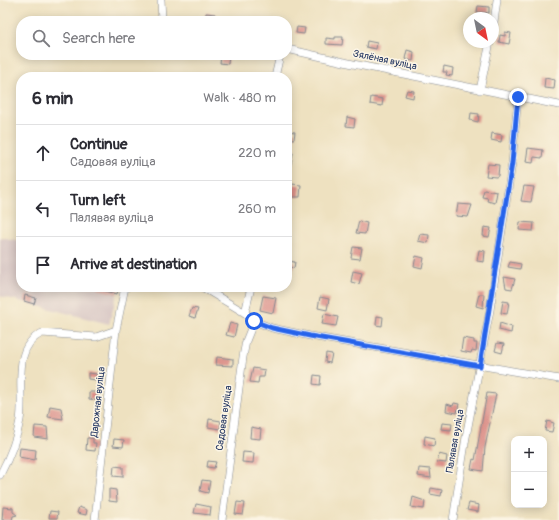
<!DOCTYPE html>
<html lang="en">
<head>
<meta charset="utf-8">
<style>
  :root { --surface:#fff; --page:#f7f7f7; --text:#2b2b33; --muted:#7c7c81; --line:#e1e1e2 }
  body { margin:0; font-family:Pangolin,sans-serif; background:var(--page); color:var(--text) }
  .controls { position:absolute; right:12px; bottom:12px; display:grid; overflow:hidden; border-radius:8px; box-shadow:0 2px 10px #0003 }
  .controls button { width:36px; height:36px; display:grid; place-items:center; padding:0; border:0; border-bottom:1px solid var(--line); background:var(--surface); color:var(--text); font:20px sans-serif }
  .compass { position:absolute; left:463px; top:12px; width:36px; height:36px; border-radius:50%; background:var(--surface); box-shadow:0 2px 10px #0003; rotate:147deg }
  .stop { position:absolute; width:12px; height:12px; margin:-9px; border:3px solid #2563eb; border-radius:50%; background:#fff }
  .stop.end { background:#2563eb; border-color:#fff; box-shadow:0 1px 4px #0008 }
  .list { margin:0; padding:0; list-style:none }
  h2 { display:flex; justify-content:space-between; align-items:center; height:52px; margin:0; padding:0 16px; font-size:17px }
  h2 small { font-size:13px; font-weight:400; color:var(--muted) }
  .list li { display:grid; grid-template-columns:26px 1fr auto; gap:12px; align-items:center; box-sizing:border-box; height:56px; padding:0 16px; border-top:1px solid var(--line) }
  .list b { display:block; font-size:15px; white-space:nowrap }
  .list p { margin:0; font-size:13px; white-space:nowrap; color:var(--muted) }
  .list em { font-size:13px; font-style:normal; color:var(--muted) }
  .icon { flex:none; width:22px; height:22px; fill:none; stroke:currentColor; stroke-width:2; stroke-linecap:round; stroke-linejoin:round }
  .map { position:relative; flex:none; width:559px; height:520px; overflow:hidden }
  .search { position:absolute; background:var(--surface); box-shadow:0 2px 10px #0003; left:16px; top:16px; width:276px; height:44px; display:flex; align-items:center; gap:10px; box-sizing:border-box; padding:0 14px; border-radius:16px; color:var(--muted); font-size:15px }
  .panel { position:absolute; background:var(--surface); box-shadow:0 2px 10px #0003; left:16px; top:72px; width:276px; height:220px; border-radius:16px }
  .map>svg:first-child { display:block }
</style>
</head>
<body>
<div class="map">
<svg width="559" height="520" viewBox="0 0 559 520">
  <rect width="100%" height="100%" fill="#fcf5e5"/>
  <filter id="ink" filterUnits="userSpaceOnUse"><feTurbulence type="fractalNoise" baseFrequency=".025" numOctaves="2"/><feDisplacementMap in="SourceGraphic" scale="8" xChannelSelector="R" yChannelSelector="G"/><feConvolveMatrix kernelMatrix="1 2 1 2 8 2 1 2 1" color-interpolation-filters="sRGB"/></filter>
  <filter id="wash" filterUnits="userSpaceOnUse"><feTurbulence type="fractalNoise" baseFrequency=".012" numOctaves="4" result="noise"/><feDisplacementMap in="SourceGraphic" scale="16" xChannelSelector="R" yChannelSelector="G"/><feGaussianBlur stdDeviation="0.9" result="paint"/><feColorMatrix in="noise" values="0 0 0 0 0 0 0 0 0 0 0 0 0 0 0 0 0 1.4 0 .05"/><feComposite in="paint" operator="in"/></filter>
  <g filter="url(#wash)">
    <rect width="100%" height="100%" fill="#eee1c0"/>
    <path fill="#d2bfbf" d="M0,237L21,241V287H119L109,324L0,296Z"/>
    <g id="blocks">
      <path fill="#db9089" d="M478,6L489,7V13L477,12Z
        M206,13L215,14V21H205Z
        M297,27L305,28L304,34L296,33Z
        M505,32L511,33L509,44L499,42L500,35L505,36Z
        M335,37H343L342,45L326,44V38L335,39Z
        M367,41L377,43L376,49L366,47Z
        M407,50L414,52L413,61L405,59Z
        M221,55H229L228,64L220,63Z
        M444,66L453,68L452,76L446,75L447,72H443Z
        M545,78L555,80L554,89L544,88Z
        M407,90L414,91L413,98L405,96Z
        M371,97L383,99L382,106L370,104Z
        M471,113L479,114L478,122L470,120Z
        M347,117L355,119L354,127L346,126Z
        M287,131L295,132L294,139L287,138Z
        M492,133L502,135L501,142L491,140Z
        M528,148L543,150L542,158L534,157L533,163L526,162Z
        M287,152L293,153L290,169H287Z
        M488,164L499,165L498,176L496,177L486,176Z
        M292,184L301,185L300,197H291L292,193H289Z
        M524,186L534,187L531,202L521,201Z
        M484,190L497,192L495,203L487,201L488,198L482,197Z
        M458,204L472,205L468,217L456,216Z
        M359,221L367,223L365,234L356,233Z
        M520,222L534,223L533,231L519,230Z
        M484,227L491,228L489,237L483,236Z
        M420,234L429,235L428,243L418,241Z
        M353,247L362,248L360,259L351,258Z
        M479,250L485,251L484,262L477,261Z
        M416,256L424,258L422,268L414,266Z
        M287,261L295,262L294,268L287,267Z
        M510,262L521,264L520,269L508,267Z
        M353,271L362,273L359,284L351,282Z
        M504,277L515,279L512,289L506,288Z
        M98,287H119L117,294L98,289Z
        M479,294H484L483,308L476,306Z
        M25,295L36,298L34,304L24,301Z
        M263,296L276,298L273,313L260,310Z
        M320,297L329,299L327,310L318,308Z
        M503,301L509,302L507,314L501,313Z
        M192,308L198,309L195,318L189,316Z
        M324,314L338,317L336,326L322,324Z
        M377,316L383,317L382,326L376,325Z
        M230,323L237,325L234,337L226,335Z
        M500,323L512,327L511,333L499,330Z
        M463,338L474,340V343H477L476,351L472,350L471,353L461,351Z
        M497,343L504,344L502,353L495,351Z
        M326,353L332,354L330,363L325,362Z
        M217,357L233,359V366L216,365Z
        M253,368L265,370L264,377H259L258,383L250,382Z
        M88,373L97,374L96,380L88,379Z
        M314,375L321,376L320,385L313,384Z
        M89,392H97V400L89,399Z
        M487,393L496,394L485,447L483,471L471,469L473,459L475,460Z
        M454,403L459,404L457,413L446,411L447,404L453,406Z
        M50,406L61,408L63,419L48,417Z
        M209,419L221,421L220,429L208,427Z
        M547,421L554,423L552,432L545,431Z
        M442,423L452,424L451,430L441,429Z
        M35,426L47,427L48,439L34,437Z
        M251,427L261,429L260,439L250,438Z
        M425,436L435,438L434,446L424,444Z
        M87,438H93V443H96L95,451L86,450Z
        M114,439L124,440L123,447L113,446Z
        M20,448L36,450L35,460L19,457Z
        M243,452L254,453L253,463L242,462Z
        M439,454L447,456L446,463L437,462Z
        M208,461L216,462L214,468L207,467Z
        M114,466L123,467V477L113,476Z
        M419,468L430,469L431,478L418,476Z
        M202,480L210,481L208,493L200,491Z
        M431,488L442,490L441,496L430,494Z
        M109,489L116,490L117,502L109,501Z
        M413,497L425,501L424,509L411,507Z
        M237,502L245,503L243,515L235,514Z
        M469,503L479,505L478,512L467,510Z
        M196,504L211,507L210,515L194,513Z
        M3,507L13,508V512L17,515L13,516L12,520H2Z
        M79,507L87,510L86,515L77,513Z
        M50,511L58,512L57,518H49Z"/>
    </g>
  </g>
  <g filter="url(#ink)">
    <use href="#blocks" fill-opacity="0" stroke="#84888f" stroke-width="1"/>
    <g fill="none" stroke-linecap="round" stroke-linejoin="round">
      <g stroke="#84888f" stroke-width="8">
        <path id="street" d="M161,0L162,21
          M493,29L497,0
          M287,49L353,64L559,105
          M275,77L280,55
          M480,90L490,42
          M202,287L245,313L254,321L272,328L310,336L559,379
          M245,313L251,287
          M0,475C9,458 17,439 20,420C25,392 10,348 42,333L96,337L116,330
          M95,520L116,330L125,287
          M222,520L243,357L246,341L254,321
          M453,520L466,437L490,310L512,163L518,97"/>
      </g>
      <use href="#street" stroke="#fff" stroke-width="7"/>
    </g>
  </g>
  <g fill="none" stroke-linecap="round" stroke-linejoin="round" filter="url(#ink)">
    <path stroke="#2563eb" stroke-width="5" d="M254,321L272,328L310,336L480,366L512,163L518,97"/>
  </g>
  <g text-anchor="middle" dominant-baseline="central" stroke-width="3" stroke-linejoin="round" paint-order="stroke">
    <g font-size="10" fill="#1b2f5e" stroke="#fcf5e5">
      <text transform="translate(385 60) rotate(12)">Зялёная вуліца</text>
      <text transform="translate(98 402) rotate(-84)">Дарожная вуліца</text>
      <text transform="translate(224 418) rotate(-82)">Садовая вуліца</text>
      <text transform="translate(455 441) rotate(-80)">Палявая вуліца</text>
    </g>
  </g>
</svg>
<div class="controls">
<button>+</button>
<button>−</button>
</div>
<svg class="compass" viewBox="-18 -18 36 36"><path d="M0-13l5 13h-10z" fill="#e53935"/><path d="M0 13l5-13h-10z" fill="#7c7c81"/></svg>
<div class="stop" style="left:254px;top:321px"></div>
<div class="stop end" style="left:518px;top:97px"></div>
<div class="search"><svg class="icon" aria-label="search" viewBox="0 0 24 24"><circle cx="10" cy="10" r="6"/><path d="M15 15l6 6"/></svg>Search here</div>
<section class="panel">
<h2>6 min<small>Walk · 480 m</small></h2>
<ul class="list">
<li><svg class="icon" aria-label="ahead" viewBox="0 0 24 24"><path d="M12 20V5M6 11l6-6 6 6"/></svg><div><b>Continue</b><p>Садовая вуліца</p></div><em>220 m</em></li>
<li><svg class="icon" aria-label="left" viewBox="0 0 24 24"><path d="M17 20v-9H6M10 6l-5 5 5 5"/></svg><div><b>Turn left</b><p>Палявая вуліца</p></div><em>260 m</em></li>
<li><svg class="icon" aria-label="arrive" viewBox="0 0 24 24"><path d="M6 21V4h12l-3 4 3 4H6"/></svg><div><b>Arrive at destination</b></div></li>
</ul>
</section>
</div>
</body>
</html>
